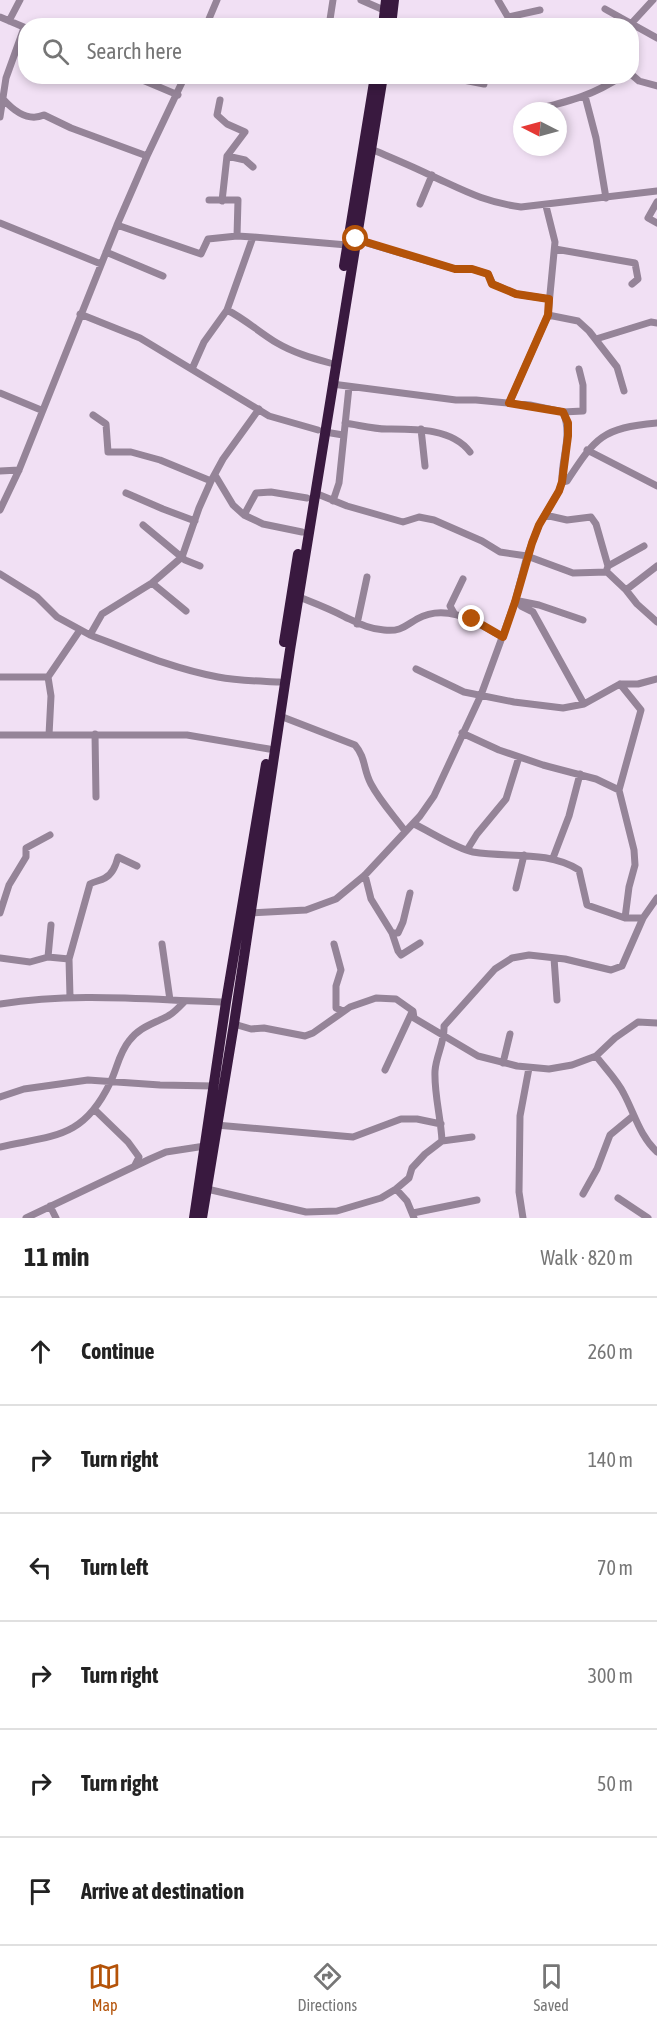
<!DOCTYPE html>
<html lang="en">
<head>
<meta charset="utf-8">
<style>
  :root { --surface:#fff; --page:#f2f2f2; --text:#222; --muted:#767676; --line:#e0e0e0; --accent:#b45309 }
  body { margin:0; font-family:"Asap Condensed",sans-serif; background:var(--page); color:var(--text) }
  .compass { position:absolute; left:513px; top:102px; width:54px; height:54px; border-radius:50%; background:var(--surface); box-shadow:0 3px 9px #0003; rotate:276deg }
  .stop { position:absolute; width:18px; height:18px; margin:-14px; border:4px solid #b45309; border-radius:50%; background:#fff }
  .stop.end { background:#b45309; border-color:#fff; box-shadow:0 2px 6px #0008 }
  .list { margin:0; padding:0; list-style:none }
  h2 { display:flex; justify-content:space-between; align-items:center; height:78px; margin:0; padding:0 24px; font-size:26px }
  h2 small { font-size:20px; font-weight:400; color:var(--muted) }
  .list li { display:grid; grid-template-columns:39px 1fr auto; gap:18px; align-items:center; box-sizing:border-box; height:108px; padding:0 24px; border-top:2px solid var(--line) }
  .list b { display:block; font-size:22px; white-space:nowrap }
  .list em { font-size:20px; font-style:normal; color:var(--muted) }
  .icon { flex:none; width:33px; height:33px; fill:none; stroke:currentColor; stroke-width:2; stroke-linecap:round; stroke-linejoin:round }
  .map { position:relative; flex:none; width:657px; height:1218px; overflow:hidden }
  .search { position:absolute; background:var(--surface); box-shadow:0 3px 9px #0003; left:18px; right:18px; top:18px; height:66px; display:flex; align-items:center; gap:15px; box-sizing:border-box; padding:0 21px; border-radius:24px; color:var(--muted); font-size:22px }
  .sheet { height:726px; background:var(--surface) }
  nav { display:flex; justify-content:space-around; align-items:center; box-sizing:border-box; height:84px; border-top:2px solid var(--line); background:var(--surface); font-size:16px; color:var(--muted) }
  nav a { display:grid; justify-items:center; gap:3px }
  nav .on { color:var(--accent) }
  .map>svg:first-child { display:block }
</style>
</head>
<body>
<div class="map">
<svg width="657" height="1218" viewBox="0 0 657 1218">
  <rect width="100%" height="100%" fill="#f1e0f4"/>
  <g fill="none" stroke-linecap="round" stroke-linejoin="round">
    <path stroke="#958498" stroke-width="7" d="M361,0L386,11
      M498,0L508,17L540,10
      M605,9L657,38
      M0,17L26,28
      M9,21L20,0
      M206,26L217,0
      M329,26L333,0
      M629,26L653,0
      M632,75L639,81L657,86
      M133,76L178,95
      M443,76L484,84
      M585,96L596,138L606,198
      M4,100C14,111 28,122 44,115L71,128L147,156
      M220,100L217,115L227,124L245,132L227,156L222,201
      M530,111C565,102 591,97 622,76
      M0,117L6,78L24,28
      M371,149C392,158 412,166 432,176C465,191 484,202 521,207L657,191
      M227,156L245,160L253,167
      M209,200H238L237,236
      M657,202L648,218L657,223
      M420,204L432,175
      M0,223L101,264
      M117,225L201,254L208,239L237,236L253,237
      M356,239L370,244L455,269H472L488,274L493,284L516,294L549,299
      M555,249L635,263L638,279L632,284
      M106,252L163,276
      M227,310L253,237L347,245
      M80,314L140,338L269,416L318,430
      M548,315L578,321L589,331L617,367L624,391
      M596,339L651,322L657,323
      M192,369L204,342L227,310C245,319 260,333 277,343C294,353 312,358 330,363
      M332,384L456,400H476L530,405L563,412C573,436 561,458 562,482
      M0,393L41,410
      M509,403L548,315L555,242L546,206
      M259,409L223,459L211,481L199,508L182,557L152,583L102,614L90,635C132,651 174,669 218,677C238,681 259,681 279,682
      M563,412L583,411V385L579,369
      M93,415L106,424L108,452H131L160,460L211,481
      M345,423C359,425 373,429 387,429C415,429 452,428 470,452
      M421,429L425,466
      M325,432L343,435
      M587,450L657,486
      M0,471L19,470
      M215,475L233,505L244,515
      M126,493L163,509L195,521
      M315,493L347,506L403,522L419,517L434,520L482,541L500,552L527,556L573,573L607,572L626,590L657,566
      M333,501L339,483L349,387
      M0,510L19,470L117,225L147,156L185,76
      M545,515L567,520L591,517L596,524L608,566
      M143,525L185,560L200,566
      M302,532L263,524L244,515L256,493L271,492L307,498
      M607,569L608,566L644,546
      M0,574L37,597L57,617L90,635
      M152,583L186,611
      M626,590L637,604L657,622
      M299,597C314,603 330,609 345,617C358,623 369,629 384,630C400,632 405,626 417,619C447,602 477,623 503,637
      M519,601L539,605L583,620
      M515,602L519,601L521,606L533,612L584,704
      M454,613L450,606L463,579
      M357,624L367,577
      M416,669L464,692L514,702L563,708L584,704L620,684H638L657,679
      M0,677H48
      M620,684L641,710L619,790L634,850L635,865L629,887L625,918
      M280,716L355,745C366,758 363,769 371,784C380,801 394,816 405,831
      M462,733L499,750L543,765L596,779L619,790
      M95,734L96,797
      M0,735H187L269,749
      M49,735L51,696L48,677L80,630
      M414,824C431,832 455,848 473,852C509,858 547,850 579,870L587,905L625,918H643
      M467,850L477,834L506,799L519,757
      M553,858L569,816L580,774
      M365,875L371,899L392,933H398L403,922L410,893
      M516,888L524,855
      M0,913L9,885L26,857V848L50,835
      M250,913L306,910L336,899L365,875L420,816L434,796L481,695L515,602L527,556L539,525L559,491L562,482L567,481C596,437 602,428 657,423
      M392,933L398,951L401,955L420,943
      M162,944L170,1000
      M334,944L341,970L336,986V1008L343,1011
      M48,957L51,925
      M0,958L30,962L48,957L69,959
      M554,958L557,1000
      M70,997L69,959L90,884C95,881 100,881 105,878C113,874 116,865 118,857L137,866
      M0,1004C78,992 148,1000 226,1002
      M234,1024L251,1029L264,1028L305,1036L313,1033L350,1007L376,998L396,999L413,1011L414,1018L478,1056L517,1066L549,1069L572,1065L596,1056L615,1038L638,1022L657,1023
      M596,1056C605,1068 618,1081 624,1094C635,1115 640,1136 657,1152
      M503,1063L510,1034
      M385,1070L412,1012
      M0,1097L24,1089L88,1080L160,1085L214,1086
      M95,1110L128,1142L139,1157L135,1165
      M216,1125L353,1137L401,1119H417L441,1124
      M442,1141L472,1137
      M0,1147C54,1135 83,1139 110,1083C117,1069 119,1053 129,1041C139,1027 153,1024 168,1016C174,1013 180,1006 185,1001
      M207,1189L306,1212L337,1211L381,1198L396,1189L409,1178L412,1168L425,1154L442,1141C441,1118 434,1094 435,1071C436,1055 445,1042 444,1026L495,969L512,958L529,955L565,959L611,970L622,966L643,918L657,898
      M396,1189L407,1201L414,1218
      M583,1194L597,1169L610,1135L633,1116
      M618,1198L648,1218
      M50,1206L56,1218
      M413,1213L477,1200
      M26,1218L150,1159L166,1152L205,1146
      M523,1218L519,1192L520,1116L529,1068"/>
    <path stroke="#39193f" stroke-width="10" d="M383,26L386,0
      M391,26L394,0
      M344,266L375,76
      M284,642L298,554
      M194,1218L226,1002L266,764
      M202,1218L234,1024L290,650L383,76"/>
  </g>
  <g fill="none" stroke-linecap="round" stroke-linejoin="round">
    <path stroke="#b45309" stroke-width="8" d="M356,239L455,269H472L488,274L492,284L516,294L549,299L548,315L509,403L563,412L568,423V436L562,482L559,491L539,525L532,543L515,602L503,637L472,619"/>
  </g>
</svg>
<svg class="compass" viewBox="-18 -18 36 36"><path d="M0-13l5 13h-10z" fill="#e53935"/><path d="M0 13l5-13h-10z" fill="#767676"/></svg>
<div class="stop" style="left:356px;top:239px"></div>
<div class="stop end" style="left:472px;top:619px"></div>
<div class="search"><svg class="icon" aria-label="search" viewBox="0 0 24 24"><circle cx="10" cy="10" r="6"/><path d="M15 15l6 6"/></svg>Search here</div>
</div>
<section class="sheet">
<h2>11 min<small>Walk · 820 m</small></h2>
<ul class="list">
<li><svg class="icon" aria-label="ahead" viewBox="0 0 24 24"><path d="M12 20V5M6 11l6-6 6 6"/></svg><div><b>Continue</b></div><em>260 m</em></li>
<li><svg class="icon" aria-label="right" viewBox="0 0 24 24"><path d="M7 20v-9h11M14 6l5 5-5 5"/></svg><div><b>Turn right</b></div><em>140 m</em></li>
<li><svg class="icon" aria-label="left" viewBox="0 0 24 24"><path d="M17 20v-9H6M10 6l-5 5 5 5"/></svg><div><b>Turn left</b></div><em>70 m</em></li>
<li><svg class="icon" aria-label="right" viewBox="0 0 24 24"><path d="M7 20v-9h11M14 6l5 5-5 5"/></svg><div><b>Turn right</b></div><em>300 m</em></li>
<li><svg class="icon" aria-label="right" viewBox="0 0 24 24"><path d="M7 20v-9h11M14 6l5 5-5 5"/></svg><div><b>Turn right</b></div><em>50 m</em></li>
<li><svg class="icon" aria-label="arrive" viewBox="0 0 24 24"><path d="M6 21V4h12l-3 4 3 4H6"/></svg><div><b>Arrive at destination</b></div></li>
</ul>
</section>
<nav>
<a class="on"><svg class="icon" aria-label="map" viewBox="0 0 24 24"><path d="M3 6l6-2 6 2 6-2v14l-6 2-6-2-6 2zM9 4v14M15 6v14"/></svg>Map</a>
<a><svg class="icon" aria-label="directions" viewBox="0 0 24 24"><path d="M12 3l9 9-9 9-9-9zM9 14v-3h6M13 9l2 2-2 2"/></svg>Directions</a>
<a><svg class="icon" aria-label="saved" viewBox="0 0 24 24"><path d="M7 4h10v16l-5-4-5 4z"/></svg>Saved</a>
</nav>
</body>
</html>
